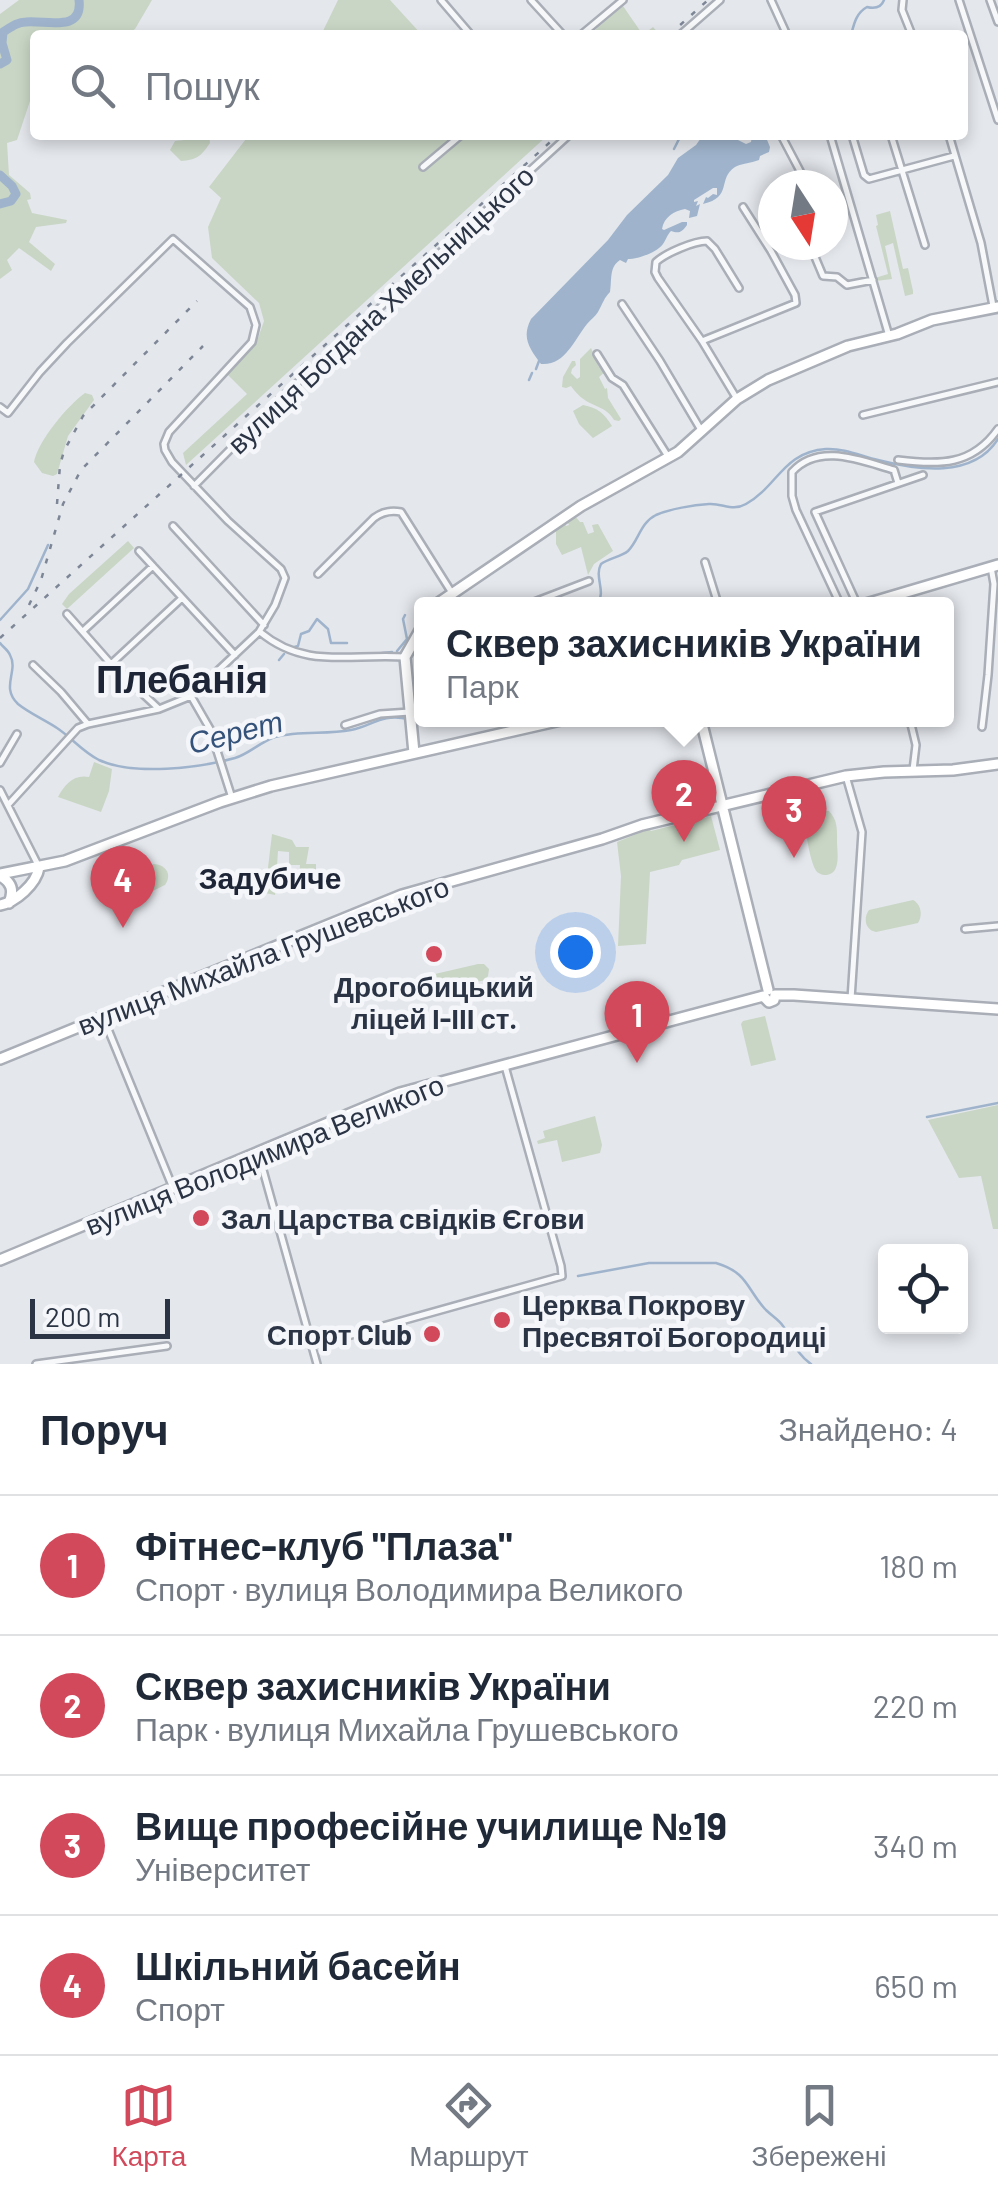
<!DOCTYPE html>
<html lang="uk">
<head>
<meta charset="utf-8">
<style>
  :root { --surface:#fff; --page:#f6f6f7; --text:#1f2937; --muted:#747a83; --line:#e0e1e3; --accent:#d1495b }
  body { margin:0; font-family:Barlow,sans-serif; background:var(--page); color:var(--text) }
  .controls { position:absolute; right:30px; bottom:30px; display:grid; overflow:hidden; border-radius:10px; box-shadow:0 5px 15px #0003 }
  .controls button { width:90px; height:90px; display:grid; place-items:center; padding:0; border:0; border-bottom:2px solid var(--line); background:var(--surface); color:var(--text); font:50px sans-serif }
  .compass { position:absolute; left:758px; top:170px; width:90px; height:90px; border-radius:50%; background:var(--surface); box-shadow:0 5px 15px #0003; rotate:168deg }
  .scale { position:absolute; left:30px; bottom:25px; width:140px; box-sizing:border-box; padding-left:10px; border:5px solid #2b3445; border-top:0; font-size:28px; line-height:35px; white-space:nowrap; color:#2b3445; -webkit-text-stroke:8px #f4f6f9; paint-order:stroke }
  .you { position:absolute; left:575px; top:952px; width:35px; height:35px; margin:-25px; border:8px solid #fff; border-radius:50%; background:#1a73e8; box-shadow:0 0 0 15px #1a73e833 }
  .badge { display:grid; place-items:center; width:65px; height:65px; border-radius:50%; background:var(--accent); color:#fff; font-size:32px; font-weight:700 }
  .pin { position:absolute; translate:-50% -82px; filter:drop-shadow(0 2px 5px #0008) }
  .pin::after { content:''; position:absolute; top:52px; width:35px; height:30px; background:inherit; clip-path:polygon(0 0,100% 0,50% 100%) }
  .popup { position:absolute; left:414px; top:597px; width:540px; height:130px; box-sizing:border-box; display:grid; place-content:center; border-radius:10px; background:var(--surface); filter:drop-shadow(0 2px 8px #0005); font-size:32px; white-space:nowrap; color:var(--muted) }
  .popup b { font-size:38px; color:var(--text) }
  .popup::after { content:''; position:absolute; left:50%; top:100%; margin-left:-20px; border:20px solid transparent; border-top-color:var(--surface) }
  .list { margin:0; padding:0; list-style:none }
  h2 { display:flex; justify-content:space-between; align-items:center; height:130px; margin:0; padding:0 40px; font-size:42px }
  h2 small { font-size:32px; font-weight:400; color:var(--muted) }
  .list li { display:grid; grid-template-columns:65px 1fr auto; gap:30px; align-items:center; box-sizing:border-box; height:140px; padding:0 40px; border-top:2px solid var(--line) }
  .list b { display:block; font-size:38px; white-space:nowrap }
  .list p { margin:0; font-size:32px; white-space:nowrap; color:var(--muted) }
  .list em { font-size:32px; font-style:normal; color:var(--muted) }
  .icon { flex:none; width:55px; height:55px; fill:none; stroke:currentColor; stroke-width:2; stroke-linecap:round; stroke-linejoin:round }
  .map { position:relative; flex:none; width:998px; height:1364px; overflow:hidden }
  .search { position:absolute; background:var(--surface); box-shadow:0 5px 15px #0003; left:30px; right:30px; top:30px; height:110px; display:flex; align-items:center; gap:25px; box-sizing:border-box; padding:0 35px; border-radius:10px; color:var(--muted); font-size:38px }
  .sheet { height:690px; background:var(--surface) }
  nav { display:flex; justify-content:space-around; align-items:center; box-sizing:border-box; height:140px; border-top:2px solid var(--line); background:var(--surface); font-size:28px; color:var(--muted) }
  nav a { display:grid; justify-items:center; gap:5px }
  nav .on { color:var(--accent) }
  .map>svg:first-child { display:block }
</style>
</head>
<body>
<div class="map">
<svg width="998" height="1364" viewBox="0 0 998 1364">
  <rect width="100%" height="100%" fill="#e4e7ec"/>
  <path fill="#c9d6c5" d="M19,0H152L135,29L126,35H35V86L17,140L7,143L9,175L30,193L31,199L27,200L32,213L67,220L66,223L36,227L29,242L55,264L51,271L19,248L7,260L12,270L0,279V14Z
    M338,0H390L422,35H321Z
    M623,6L643,35L653,27L660,35H600L595,30Z
    M188,135H209L210,143C201,156 197,160 181,161L170,150L175,141L184,140Z
    M249,135H548L186,465L183,453L247,394L227,374L257,341L264,321L259,303L212,258L208,227L221,198L209,187Z
    M890,211L903,269L908,268L913,291V294L905,296L893,243L885,246L892,279L876,281L875,278L888,274L876,226L878,225L876,215Z
    M591,348L599,367H602L605,372L599,377L605,389L607,388L608,398L621,419L619,421L614,420C606,406 593,407 582,398C580,397 572,388 571,386L566,388L562,387L563,377L572,361H575L576,365L572,369L571,373L577,379L580,377V359Z
    M85,393L92,395L94,400L68,436L57,474L53,476L42,473L34,462C38,441 68,405 85,393Z
    M583,405C598,408 604,413 612,426L593,438L579,424L573,411Z
    M575,516L580,522H583L588,534L594,532L592,525L598,524L613,551L594,564L588,575L581,547L562,555L556,544V528L564,523L566,526L569,525L567,521Z
    M128,541L134,548L67,609L62,604L69,594Z
    M94,762L112,769L109,791L101,812L58,797C65,784 74,774 89,777Z
    M817,810L829,811C838,821 837,829 837,842C837,852 842,876 824,875C822,875 819,873 817,872C810,864 804,826 806,816Z
    M711,816L720,850L682,860L679,865L650,872L646,944L618,946L621,876L617,842L649,829L651,831Z
    M272,834L292,840L296,847H309L306,864H316V875L308,876L307,885L298,888L300,865H289V852L278,851L275,895L265,893Z
    M154,864C167,865 172,875 165,885C154,890 122,908 113,898C111,896 111,892 110,889L115,881Z
    M913,900C921,904 923,915 918,923L876,932C865,930 863,918 869,910Z
    M478,964H484L489,969L488,976L485,980L441,991L431,987L430,981L435,974Z
    M765,1016L776,1060L751,1066L741,1024L743,1021Z
    M998,1105V1229H993L981,1176L959,1178L928,1120Z
    M595,1116L602,1145L600,1153L562,1162L557,1140L538,1144L537,1141L545,1138L543,1131Z"/>
  <path fill="#9fb4cc" d="M703,135H737L738,140L746,144L751,142L752,135H765L770,147L769,152L760,156L759,160C751,163 740,164 735,167C717,179 733,197 703,204L706,197L708,198L713,194L717,195V188H713L694,200V202L698,201L696,206L700,204L697,216L689,218L690,211L685,209C674,211 664,217 662,229L664,230L682,222H687V225C682,232 679,234 671,231C667,235 666,240 663,244C656,253 638,259 628,259L626,263L620,260C609,267 612,280 610,292C604,298 603,303 598,312C595,317 591,319 587,324C574,340 565,366 541,364C530,349 521,338 531,319L608,240L627,215L668,175L678,158L696,145Z"/>
  <g fill="none" stroke-linecap="round" stroke-linejoin="round">
    <path stroke="#9fb4cc" stroke-width="2.5" d="M851,35C854,24 856,13 867,7C875,9 881,8 884,0
      M674,149L681,135
      M536,369L539,361
      M529,380L532,373
      M598,604C606,590 594,577 601,564C609,558 621,557 628,551C639,540 640,523 656,515C670,509 693,505 709,504C723,503 732,512 746,504C778,486 783,452 826,449C844,448 861,456 878,460C917,470 973,479 998,439
      M0,620L28,589L48,545
      M0,643C3,647 8,650 10,655C19,671 0,687 18,704C29,713 45,720 57,728C72,738 83,752 99,760C134,776 199,768 235,758C249,754 260,742 275,737C300,730 326,735 351,730C374,726 379,713 409,719
      M291,648L298,646L301,634L309,631L317,619L328,629L331,643H347
      M397,651L407,639L403,619L405,615
      M382,653L392,652
      M279,660L284,654
      M927,1117L998,1103
      M578,1276L649,1263H716C749,1273 746,1289 766,1310C772,1316 779,1320 783,1326C795,1341 794,1352 811,1364"/>
    <path stroke="#9fb4cc" stroke-width="9" d="M0,64L7,60L2,43L3,32C11,27 17,22 26,22C47,20 83,33 79,0
      M0,175L12,186L16,194L11,201L0,204"/>
    <g stroke="#a9aeb7" stroke-width="10">
      <path id="street" d="M441,0L471,35
        M531,0L563,35
        M771,0L787,35
        M903,0L902,10L912,35
        M959,0L998,120
        M990,0L998,22
        M581,35L623,0
        M680,35L720,0
        M781,135L800,171
        M830,135L889,336
        M852,135L864,175L869,179L954,156
        M891,135L925,245
        M949,135L981,243L993,306
        M423,167L461,135
        M782,182L784,185
        M810,245L823,276L837,277L847,285L873,280
        M622,304L660,361L701,430
        M702,341L796,303L795,295L771,251L743,207
        M597,354L612,378L623,385L669,458
        M737,399L702,341L658,278L655,272L656,262C666,253 694,241 707,241L715,249L739,288
        M0,407L8,413L40,372L67,343L173,239L250,307L256,325L252,342L169,432L164,444L165,450L172,462L228,521L281,569L285,578L275,605L259,632L191,696L159,709L88,724L78,728L8,805
        M863,415L998,382
        M898,460C939,465 972,466 998,429
        M194,486L282,397L569,135
        M173,526L264,625
        M139,551L235,655
        M705,562L718,604
        M318,574L374,518C382,512 391,510 401,512L452,593
        M529,604L589,581
        M840,604L796,510L792,496V472C819,442 862,461 894,470L898,483
        M857,604L815,512L923,475
        M67,614L111,664L158,708
        M83,631L153,566
        M260,632C306,670 350,653 405,657
        M111,664L182,598
        M33,665L61,692L88,724
        M191,696L210,729L232,798
        M910,720L916,745L913,770
        M345,725L380,714L410,712
        M982,727L988,675L994,584L991,567
        M0,763L17,734
        M846,776L862,832L851,999
        M0,790L38,865
        M965,929L998,926
        M103,1017L173,1188
        M258,1152L317,1364
        M312,1346L562,1276L561,1266L505,1066
        M36,1364L167,1346"/>
    </g>
    <g stroke="#a9aeb7" stroke-width="14">
      <path id="secondary" d="M437,604L581,506L678,452L737,399L768,380L848,346L897,334L932,320L998,307
        M866,604L998,565
        M701,720L768,990
        M414,753L405,657L422,627
        M0,874L65,861L220,802L271,786L561,720
        M0,876C12,882 14,891 9,903
        M0,905C16,902 36,884 39,868
        M0,1059L402,895L602,839L642,825L846,776L884,772L953,770L998,764
        M0,1260L400,1093L763,996L769,1002L774,1000L775,995H794L998,1009"/>
    </g>
    <use href="#street" stroke="#f7f8fa" stroke-width="5"/>
    <use href="#secondary" stroke="#fff" stroke-width="9"/>
    <path stroke="#7d8696" stroke-width="2.5" stroke-dasharray="5 10" stroke-linecap="butt" d="M669,35L708,0
      M57,504L60,465L64,451L83,416L197,301
      M29,605L41,580L63,504L81,470L203,346
      M0,638L558,135"/>
  </g>
  <g fill="#d1495b" stroke="#f4f6f9" stroke-width="4">
    <circle cx="434" cy="954" r="10"/>
    <circle cx="201" cy="1218" r="10"/>
    <circle cx="502" cy="1320" r="10"/>
    <circle cx="432" cy="1334" r="10"/>
  </g>
  <g text-anchor="middle" dominant-baseline="central" stroke-width="9" stroke-linejoin="round" paint-order="stroke">
    <g font-size="28" fill="#2b3445" stroke="#f4f6f9">
      <text transform="translate(380 309) rotate(-43)">вулиця Богдана Хмельницького</text>
      <text transform="translate(263 955) rotate(-21)">вулиця Михайла Грушевського</text>
      <text transform="translate(264 1154) rotate(-22)">вулиця Володимира Великого</text>
    </g>
    <g font-size="28" font-weight="bold" fill="#2b3445" stroke="#f4f6f9" text-anchor="start">
      <text x="434" y="986" text-anchor="middle">Дрогобицький<tspan x="434" dy="32">ліцей І-ІІІ ст.</tspan></text>
      <text x="221" y="1218">Зал Царства свідків Єгови</text>
      <text x="522" y="1304">Церква Покрову<tspan x="522" dy="32">Пресвятої Богородиці</tspan></text>
      <text x="412" y="1334" text-anchor="end">Спорт Club</text>
    </g>
    <g font-size="30" font-style="italic" fill="#34527a" stroke="#f4f6f9">
      <text transform="translate(235 731) rotate(-14)">Серет</text>
    </g>
    <g font-size="30" font-weight="bold" fill="#1d2536" stroke="#f4f6f9">
      <text x="270" y="877">Задубиче</text>
    </g>
    <g font-size="38" font-weight="bold" fill="#1d2536" stroke="#f4f6f9">
      <text x="182" y="678">Плебанія</text>
    </g>
  </g>
</svg>
<div class="controls">
<button><svg class="icon" aria-label="locate" viewBox="0 0 24 24"><circle cx="12" cy="12" r="6"/><path d="M12 2v4M12 18v4M2 12h4M18 12h4"/></svg></button>
</div>
<svg class="compass" viewBox="-18 -18 36 36"><path d="M0-13l5 13h-10z" fill="#e53935"/><path d="M0 13l5-13h-10z" fill="#747a83"/></svg>
<div class="scale">200 m</div>
<div class="you"></div>
<div class="pin badge" style="left:637px;top:1063px">1</div>
<div class="pin badge" style="left:684px;top:842px">2</div>
<div class="popup"><b>Сквер захисників України</b>Парк</div>
<div class="pin badge" style="left:794px;top:858px">3</div>
<div class="pin badge" style="left:123px;top:928px">4</div>
<div class="search"><svg class="icon" aria-label="search" viewBox="0 0 24 24"><circle cx="10" cy="10" r="6"/><path d="M15 15l6 6"/></svg>Пошук</div>
</div>
<section class="sheet">
<h2>Поруч<small>Знайдено: 4</small></h2>
<ul class="list">
<li><span class="badge">1</span><div><b>Фітнес-клуб &quot;Плаза&quot;</b><p>Спорт · вулиця Володимира Великого</p></div><em>180 m</em></li>
<li><span class="badge">2</span><div><b>Сквер захисників України</b><p>Парк · вулиця Михайла Грушевського</p></div><em>220 m</em></li>
<li><span class="badge">3</span><div><b>Вище професійне училище №19</b><p>Університет</p></div><em>340 m</em></li>
<li><span class="badge">4</span><div><b>Шкільний басейн</b><p>Спорт</p></div><em>650 m</em></li>
</ul>
</section>
<nav>
<a class="on"><svg class="icon" aria-label="map" viewBox="0 0 24 24"><path d="M3 6l6-2 6 2 6-2v14l-6 2-6-2-6 2zM9 4v14M15 6v14"/></svg>Карта</a>
<a><svg class="icon" aria-label="directions" viewBox="0 0 24 24"><path d="M12 3l9 9-9 9-9-9zM9 14v-3h6M13 9l2 2-2 2"/></svg>Маршрут</a>
<a><svg class="icon" aria-label="saved" viewBox="0 0 24 24"><path d="M7 4h10v16l-5-4-5 4z"/></svg>Збережені</a>
</nav>
</body>
</html>
